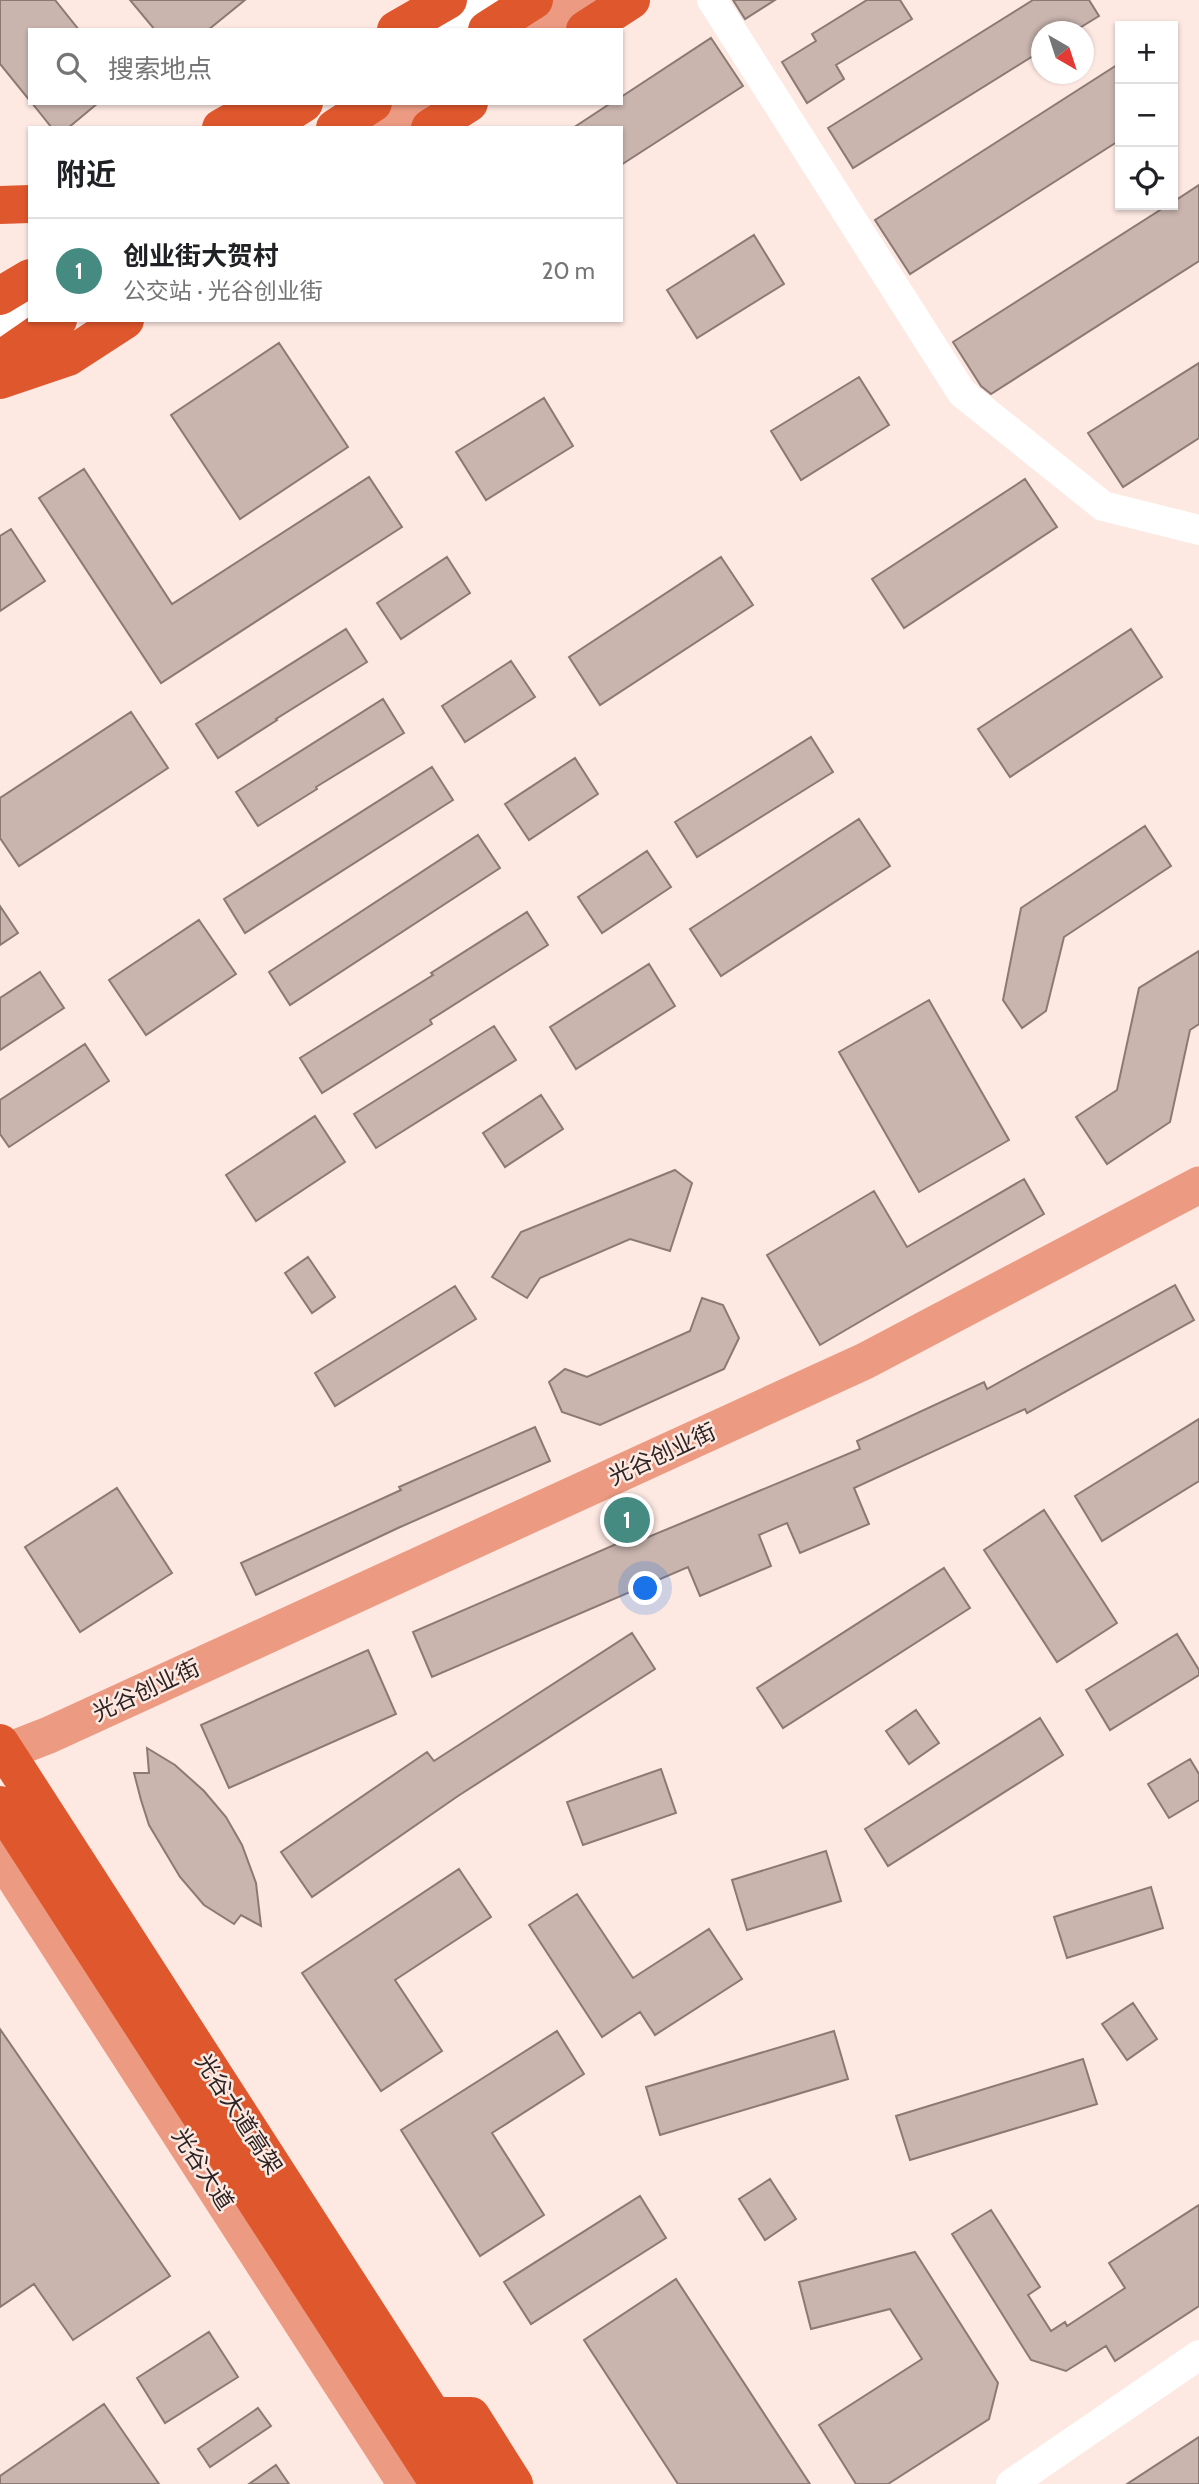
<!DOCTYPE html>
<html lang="zh">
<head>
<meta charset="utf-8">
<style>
  :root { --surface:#fff; --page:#f6f6f6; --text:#202124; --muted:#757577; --line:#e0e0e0; --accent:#458b81 }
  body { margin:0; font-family:Cabin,"Noto Sans SC",sans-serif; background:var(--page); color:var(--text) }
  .controls { position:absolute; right:21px; top:21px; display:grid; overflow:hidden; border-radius:0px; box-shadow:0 2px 5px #0004 }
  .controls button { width:63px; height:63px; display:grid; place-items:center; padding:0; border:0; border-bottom:2px solid var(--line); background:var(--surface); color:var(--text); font:35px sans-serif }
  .compass { position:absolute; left:1031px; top:21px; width:63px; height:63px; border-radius:50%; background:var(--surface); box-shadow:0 2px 5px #0004; rotate:141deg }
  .you { position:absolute; left:646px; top:1589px; width:24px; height:24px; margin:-18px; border:5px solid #fff; border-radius:50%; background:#1a73e8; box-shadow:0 0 0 10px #1a73e833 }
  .badge { display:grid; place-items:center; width:46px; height:46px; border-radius:50%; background:var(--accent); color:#fff; font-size:23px; font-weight:700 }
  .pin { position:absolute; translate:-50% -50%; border:4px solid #fff; box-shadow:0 2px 7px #0006 }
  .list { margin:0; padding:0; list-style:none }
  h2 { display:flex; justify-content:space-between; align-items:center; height:91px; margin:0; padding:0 28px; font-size:30px }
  h2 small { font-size:23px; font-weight:400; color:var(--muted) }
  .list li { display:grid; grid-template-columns:46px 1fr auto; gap:21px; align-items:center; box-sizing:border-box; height:105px; padding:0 28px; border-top:2px solid var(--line) }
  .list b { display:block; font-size:26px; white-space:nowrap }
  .list p { margin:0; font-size:23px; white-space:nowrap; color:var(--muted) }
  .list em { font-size:23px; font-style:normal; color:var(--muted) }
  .icon { flex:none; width:38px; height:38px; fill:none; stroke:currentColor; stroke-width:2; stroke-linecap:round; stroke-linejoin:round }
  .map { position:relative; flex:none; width:1199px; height:2484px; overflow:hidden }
  .search { position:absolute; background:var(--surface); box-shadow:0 2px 5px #0004; left:28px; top:28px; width:595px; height:77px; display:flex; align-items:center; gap:18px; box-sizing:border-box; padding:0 24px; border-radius:0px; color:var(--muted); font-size:26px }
  .panel { position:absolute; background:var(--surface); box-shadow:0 2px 5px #0004; left:28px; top:126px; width:595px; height:196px; border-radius:0px }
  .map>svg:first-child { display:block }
</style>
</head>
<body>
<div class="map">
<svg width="1199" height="2484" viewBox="0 0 1199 2484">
  <rect width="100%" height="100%" fill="#fde8e2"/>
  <path fill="#c9b4ae" stroke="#8b7973" stroke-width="2" d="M0,0H55L79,30H30V101L0,64Z
    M130,0H245L208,30H155Z
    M733,0H775L745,19Z
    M867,0H900L912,19L836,65L844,79L807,103L782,62L816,41L812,34Z
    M1033,0H1089L1099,16L1073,32H1041V51L853,168L828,128Z
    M711,38L743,86L621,165V128H573L611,103H621V97Z
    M1120,63V140L910,274L875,220Z
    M32,103H98L68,128H52Z
    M1199,185V261L991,394L981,386L953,342L1168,205H1173V202Z
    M754,235L784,284L697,338L667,290Z
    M279,343L348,447L240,519L171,415Z
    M1199,363V438L1123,487L1088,433Z
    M859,377L889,425L801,480L771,431Z
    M544,398L573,446L486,500L456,452Z
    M84,469L172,604L369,477L402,527L161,683L39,498Z
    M1025,479L1057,527L904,628L872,579Z
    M11,529L45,581L0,611V536Z
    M447,557L470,593L401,639L377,603Z
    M721,557L753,605L600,705L569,657Z
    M346,629L367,662L276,719L277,720L218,758L196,724Z
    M1131,629L1162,677L1010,777L978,729Z
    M511,661L535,697L465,742L442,706Z
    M383,699L404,733L316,787L317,789L258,826L236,792Z
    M131,712L168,768L19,866L0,838V798Z
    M811,737L833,772L697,857L675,822Z
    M575,758L598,794L529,840L505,804Z
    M432,767L453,800L245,933L224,899Z
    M859,819L890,866L721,976L690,929Z
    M1145,826L1171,866L1064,937L1046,1011L1022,1028L1003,1000L1021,908Z
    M478,835L500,868L290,1005L269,972Z
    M647,851L671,887L602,933L578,897Z
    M0,906L18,933L0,945Z
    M527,912L548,945L430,1020L432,1024L322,1093L300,1058L433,975L431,973Z
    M199,920L236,974L146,1035L109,980Z
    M1199,951V1024L1190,1030L1170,1122L1107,1164L1076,1117L1117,1090L1139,988Z
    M649,964L675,1006L576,1069L550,1027Z
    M40,972L64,1008L0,1050V998Z
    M929,1000L1009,1140L919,1192L839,1052Z
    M494,1026L516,1060L376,1148L354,1114Z
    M85,1044L109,1081L9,1147L0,1134V1100Z
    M541,1095L563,1129L505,1167L483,1133Z
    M315,1116L345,1162L256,1221L226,1175Z
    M675,1170L692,1183L670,1251L630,1239L540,1278L527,1298L492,1277L521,1232Z
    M1024,1179L1044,1214L820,1345L767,1255L874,1191L907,1247Z
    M308,1257L335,1297L312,1313L285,1273Z
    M1175,1285L1194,1320L1027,1413L1025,1409L854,1488L869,1524L800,1553L787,1523L759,1535L771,1566L700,1596L688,1567L432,1677L413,1632L644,1532L646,1538L860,1449L857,1441L984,1382L987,1389Z
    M455,1286L476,1319L335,1406L315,1373Z
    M702,1298L723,1305L739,1338L724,1369L600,1425L562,1412L549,1382L565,1369L587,1377L690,1331Z
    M1199,1419V1481L1102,1541L1075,1496Z
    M535,1427L550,1461L398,1528L256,1595L241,1563L401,1490L399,1487Z
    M117,1488L172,1573L80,1632L25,1547Z
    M1044,1510L1117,1623L1057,1662L984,1550Z
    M944,1568L970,1608L783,1728L757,1688Z
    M632,1633L655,1669L458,1796L312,1897L281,1852L427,1752L434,1761Z
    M1177,1634L1199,1670V1675L1110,1730L1086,1690Z
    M368,1650L396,1714L229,1788L201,1725Z
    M916,1710L939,1743L909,1764L886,1731Z
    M1040,1718L1063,1755L888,1866L865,1829Z
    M147,1748L175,1765L204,1791L226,1817L242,1845L256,1883L261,1926L241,1915L234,1924L204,1905L180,1877L149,1825L141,1800L134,1773H149Z
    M1190,1759L1199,1774V1800L1169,1818L1148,1784Z
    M661,1769L676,1813L583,1845L567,1802Z
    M826,1851L841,1901L747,1930L732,1880Z
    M459,1869L491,1917L395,1980L442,2051L381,2091L302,1973Z
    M1151,1887L1163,1928L1067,1958L1054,1917Z
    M577,1894L633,1978L709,1929L742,1979L655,2035L640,2012L602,2037L529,1925Z
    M1133,2003L1157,2039L1127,2060L1102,2024Z
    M0,2029L170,2276L73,2340L34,2284L0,2307Z
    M557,2031L584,2074L492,2133L544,2215L480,2256L401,2130Z
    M834,2031L848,2079L660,2135L646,2087Z
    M1083,2059L1097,2104L910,2160L896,2116Z
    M770,2179L796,2219L765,2240L739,2199Z
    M640,2196L666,2238L531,2324L504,2282Z
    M1199,2205V2306L1115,2361L1106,2346L1066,2371L1031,2360L952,2234L991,2210L1040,2287L1028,2295L1051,2331L1065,2322L1067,2326L1125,2288L1109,2263Z
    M915,2252L998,2383L989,2419L888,2484H856L819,2425L922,2359L890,2309L811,2329L799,2282Z
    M676,2279L810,2484H678L584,2340Z
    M209,2332L238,2377L165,2423L137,2378Z
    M104,2404L159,2484H0V2476Z
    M258,2408L271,2426L210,2467L198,2449Z
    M1199,2437V2484H1127Z
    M276,2465L289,2484H249Z"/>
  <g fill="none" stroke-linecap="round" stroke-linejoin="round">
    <path stroke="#fff" stroke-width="30" d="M712,0L962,393L1103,506L1199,530
      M438,30L484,0
      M0,326L30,309
      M1011,2484L1199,2355"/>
    <path stroke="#ec9a81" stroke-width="37" d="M539,30L584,0
      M386,128L425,103
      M0,1754L49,1735L865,1361L1199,1185
      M0,1855L406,2484"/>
    <path stroke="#df572d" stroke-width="38" d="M396,30L448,0
      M487,30L534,0
      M585,30L631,0
      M221,128L265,103
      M265,128L304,103
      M335,128L373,103
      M430,128L469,103
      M0,205L30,204
      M0,296L30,278
      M0,360L58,320
      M0,380L68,357L125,320
      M0,1743L477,2484
      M0,1805L439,2484
      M441,2416H471L514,2484"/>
  </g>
  <g text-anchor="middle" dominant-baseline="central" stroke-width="5" stroke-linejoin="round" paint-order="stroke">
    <g font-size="23" fill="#2c2422" stroke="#fde8e2">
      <text transform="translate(662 1454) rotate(-25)">光谷创业街</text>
      <text transform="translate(146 1690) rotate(-25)">光谷创业街</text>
      <text transform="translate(239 2114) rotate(57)">光谷大道高架</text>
      <text transform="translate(203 2169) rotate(57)">光谷大道</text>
    </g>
  </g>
</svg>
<div class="controls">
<button>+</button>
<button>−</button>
<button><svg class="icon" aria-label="locate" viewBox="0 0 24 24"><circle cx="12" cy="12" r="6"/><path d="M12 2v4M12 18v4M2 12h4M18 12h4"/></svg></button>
</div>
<svg class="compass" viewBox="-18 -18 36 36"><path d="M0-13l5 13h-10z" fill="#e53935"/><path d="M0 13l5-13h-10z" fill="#757577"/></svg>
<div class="you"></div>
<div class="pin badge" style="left:627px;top:1520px">1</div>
<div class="search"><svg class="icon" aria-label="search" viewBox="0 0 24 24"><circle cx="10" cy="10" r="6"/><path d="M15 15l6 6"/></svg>搜索地点</div>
<section class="panel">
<h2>附近<small></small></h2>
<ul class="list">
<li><span class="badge">1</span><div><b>创业街大贺村</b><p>公交站 · 光谷创业街</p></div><em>20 m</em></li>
</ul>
</section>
</div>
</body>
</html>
